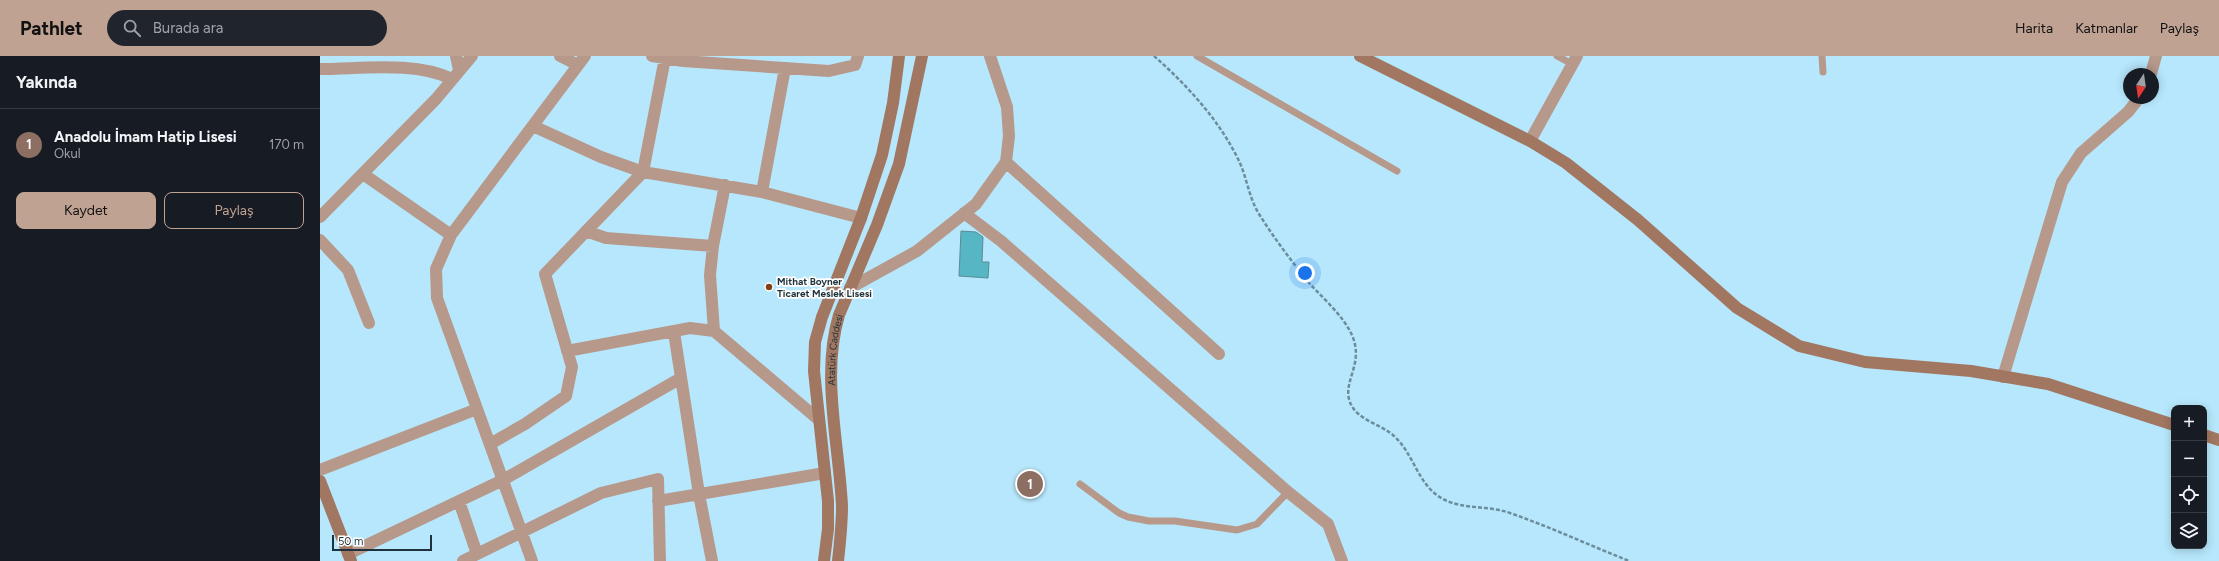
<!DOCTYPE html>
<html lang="tr">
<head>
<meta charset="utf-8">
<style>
  :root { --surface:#171b24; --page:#20242c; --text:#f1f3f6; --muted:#9ea1a6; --line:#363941; --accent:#c0a292 }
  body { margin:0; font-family:Figtree,sans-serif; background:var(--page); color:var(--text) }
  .controls { position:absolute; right:12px; bottom:12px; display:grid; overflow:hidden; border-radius:8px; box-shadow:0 2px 10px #0003 }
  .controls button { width:36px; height:36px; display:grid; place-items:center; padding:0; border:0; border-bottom:1px solid var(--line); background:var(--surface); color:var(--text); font:20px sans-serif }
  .compass { position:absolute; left:1803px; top:12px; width:36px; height:36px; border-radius:50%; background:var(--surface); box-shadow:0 2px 10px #0003; rotate:193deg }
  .scale { position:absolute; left:12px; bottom:10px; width:100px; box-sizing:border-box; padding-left:4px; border:2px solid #1f323b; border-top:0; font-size:11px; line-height:14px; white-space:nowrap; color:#1f323b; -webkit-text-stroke:3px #fff; paint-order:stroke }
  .you { position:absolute; left:985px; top:217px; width:14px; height:14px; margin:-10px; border:3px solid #fff; border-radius:50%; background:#1a73e8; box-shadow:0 0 0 6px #1a73e833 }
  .badge { display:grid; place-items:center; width:26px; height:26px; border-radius:50%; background:var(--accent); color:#fff; font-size:13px; font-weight:700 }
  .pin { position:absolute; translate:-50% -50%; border:2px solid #fff; box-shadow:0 1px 4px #0006 }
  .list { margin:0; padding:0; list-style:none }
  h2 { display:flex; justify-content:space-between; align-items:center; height:52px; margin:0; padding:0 16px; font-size:17px }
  h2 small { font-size:13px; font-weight:400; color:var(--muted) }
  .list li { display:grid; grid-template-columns:26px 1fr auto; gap:12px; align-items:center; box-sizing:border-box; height:72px; padding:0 16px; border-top:1px solid var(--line) }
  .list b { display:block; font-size:15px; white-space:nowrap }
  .list p { margin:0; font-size:13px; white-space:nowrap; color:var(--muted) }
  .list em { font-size:13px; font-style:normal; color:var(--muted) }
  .actions { display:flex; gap:8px; padding:12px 16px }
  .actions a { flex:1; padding:9px 0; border:1px solid var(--accent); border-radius:8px; text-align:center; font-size:14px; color:var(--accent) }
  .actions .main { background:var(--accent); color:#111 }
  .icon { flex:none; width:22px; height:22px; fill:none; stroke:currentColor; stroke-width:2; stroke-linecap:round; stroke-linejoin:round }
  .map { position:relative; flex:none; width:1899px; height:505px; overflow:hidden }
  header { display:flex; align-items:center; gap:24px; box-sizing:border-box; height:56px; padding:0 20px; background:var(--accent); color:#111 }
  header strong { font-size:19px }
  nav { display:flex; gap:22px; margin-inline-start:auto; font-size:14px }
  .search { width:280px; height:36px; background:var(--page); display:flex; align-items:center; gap:10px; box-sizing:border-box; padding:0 14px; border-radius:22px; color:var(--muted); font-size:15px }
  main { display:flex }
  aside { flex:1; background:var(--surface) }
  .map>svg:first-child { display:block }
</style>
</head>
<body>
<header>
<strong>Pathlet</strong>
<div class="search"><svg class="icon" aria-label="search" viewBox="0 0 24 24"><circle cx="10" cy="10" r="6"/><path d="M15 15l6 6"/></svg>Burada ara</div>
<nav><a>Harita</a><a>Katmanlar</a><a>Paylaş</a></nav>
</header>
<main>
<aside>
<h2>Yakında<small></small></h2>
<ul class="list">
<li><span class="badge" style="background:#8d6e63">1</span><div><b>Anadolu İmam Hatip Lisesi</b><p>Okul</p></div><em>170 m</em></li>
</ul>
<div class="actions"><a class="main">Kaydet</a><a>Paylaş</a></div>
</aside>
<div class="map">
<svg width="1899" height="505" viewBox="0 0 1899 505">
  <rect width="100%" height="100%" fill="#b7e7fc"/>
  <path fill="#56b6c3" stroke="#588c94" d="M641,175L656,176L663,181L662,206H669L668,222L639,220Z"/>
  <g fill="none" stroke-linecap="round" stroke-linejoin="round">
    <path stroke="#6c8d9c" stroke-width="2.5" stroke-dasharray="4 2" stroke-linecap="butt" d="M834,0C867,29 900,65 919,105C927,122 929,142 939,158C954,182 972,206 990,228C1004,243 1022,259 1031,277C1045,306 1024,323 1029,343C1034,364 1060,367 1074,380C1093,397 1097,425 1118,440C1138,454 1164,449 1187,456C1228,470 1269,489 1309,505"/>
    <path stroke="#b7998b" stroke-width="7" d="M877,0L1077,115
      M1237,0L1252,8
      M1502,0L1503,16
      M760,428L799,457L808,461L829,465H855L917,474L937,468L968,436"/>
    <path stroke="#b7998b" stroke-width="12" d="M136,0L139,14
      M240,0L258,9
      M332,0L363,5L509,15L535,9L538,0
      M0,13C41,13 95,5 132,23
      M1831,18L1836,0
      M213,70L281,101L323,116L442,136L541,162
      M1210,85L1257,0
      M686,106L899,298
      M43,118L131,179
      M442,136L465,12
      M644,157L681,185L968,436L1008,468L1022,505
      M0,161L116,43L152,0
      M266,175L286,182L393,190
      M0,184L28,214L49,267
      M530,232L597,195L656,148L686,106L689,80L687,51L670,0
      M394,275L390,219L393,190L405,129
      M354,276L379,438L392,505
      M247,295L370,272L394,275L499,364
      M1683,321L1742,126L1761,97L1808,56L1819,42
      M170,388L205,368L246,340L252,311L225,218L323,116L345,2
      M0,414L157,353
      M139,445L157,498
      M338,445L505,417
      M28,498L183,424L361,322
      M143,505L281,437L338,423L340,505
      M212,505L117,242L116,213L131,179L265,0"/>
    <g stroke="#a27762" stroke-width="12">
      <path d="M1040,0L1210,85L1246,107L1318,164L1417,252L1479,290L1545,306L1651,315L1728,328L1854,369"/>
      <path d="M1884,379L1899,384"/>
      <path d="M0,425L31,505"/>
      <path d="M504,505L508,473V445L494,315L495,286L502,261L541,162L562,99L573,47L579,0"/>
      <path id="s1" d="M518,505C520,487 522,468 522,450C519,388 501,319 519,259L557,169L579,108L602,0"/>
    </g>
  </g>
  <circle fill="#853f17" stroke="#fff" stroke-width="1.5" cx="449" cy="231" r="4"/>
  <g text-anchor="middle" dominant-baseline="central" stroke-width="3.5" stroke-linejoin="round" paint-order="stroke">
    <g font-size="10" font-weight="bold" fill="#1f323b" stroke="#fff" text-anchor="start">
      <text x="457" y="225">Mithat Boyner<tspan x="457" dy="12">Ticaret Meslek Lisesi</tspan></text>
    </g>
    <g font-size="10" fill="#1f323b" stroke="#fff">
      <text stroke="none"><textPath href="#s1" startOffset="212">Atatürk Caddesi</textPath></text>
    </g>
  </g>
</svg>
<div class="controls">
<button>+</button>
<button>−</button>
<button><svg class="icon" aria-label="locate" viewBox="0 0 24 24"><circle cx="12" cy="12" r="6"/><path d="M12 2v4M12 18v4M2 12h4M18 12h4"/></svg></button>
<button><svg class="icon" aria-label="layers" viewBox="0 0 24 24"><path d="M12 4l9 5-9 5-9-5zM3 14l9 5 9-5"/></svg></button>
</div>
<svg class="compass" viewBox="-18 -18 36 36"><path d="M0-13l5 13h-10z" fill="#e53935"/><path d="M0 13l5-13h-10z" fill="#9ea1a6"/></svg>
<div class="scale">50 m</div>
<div class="you"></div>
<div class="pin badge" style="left:710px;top:428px;background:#8d6e63">1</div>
</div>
</main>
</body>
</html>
